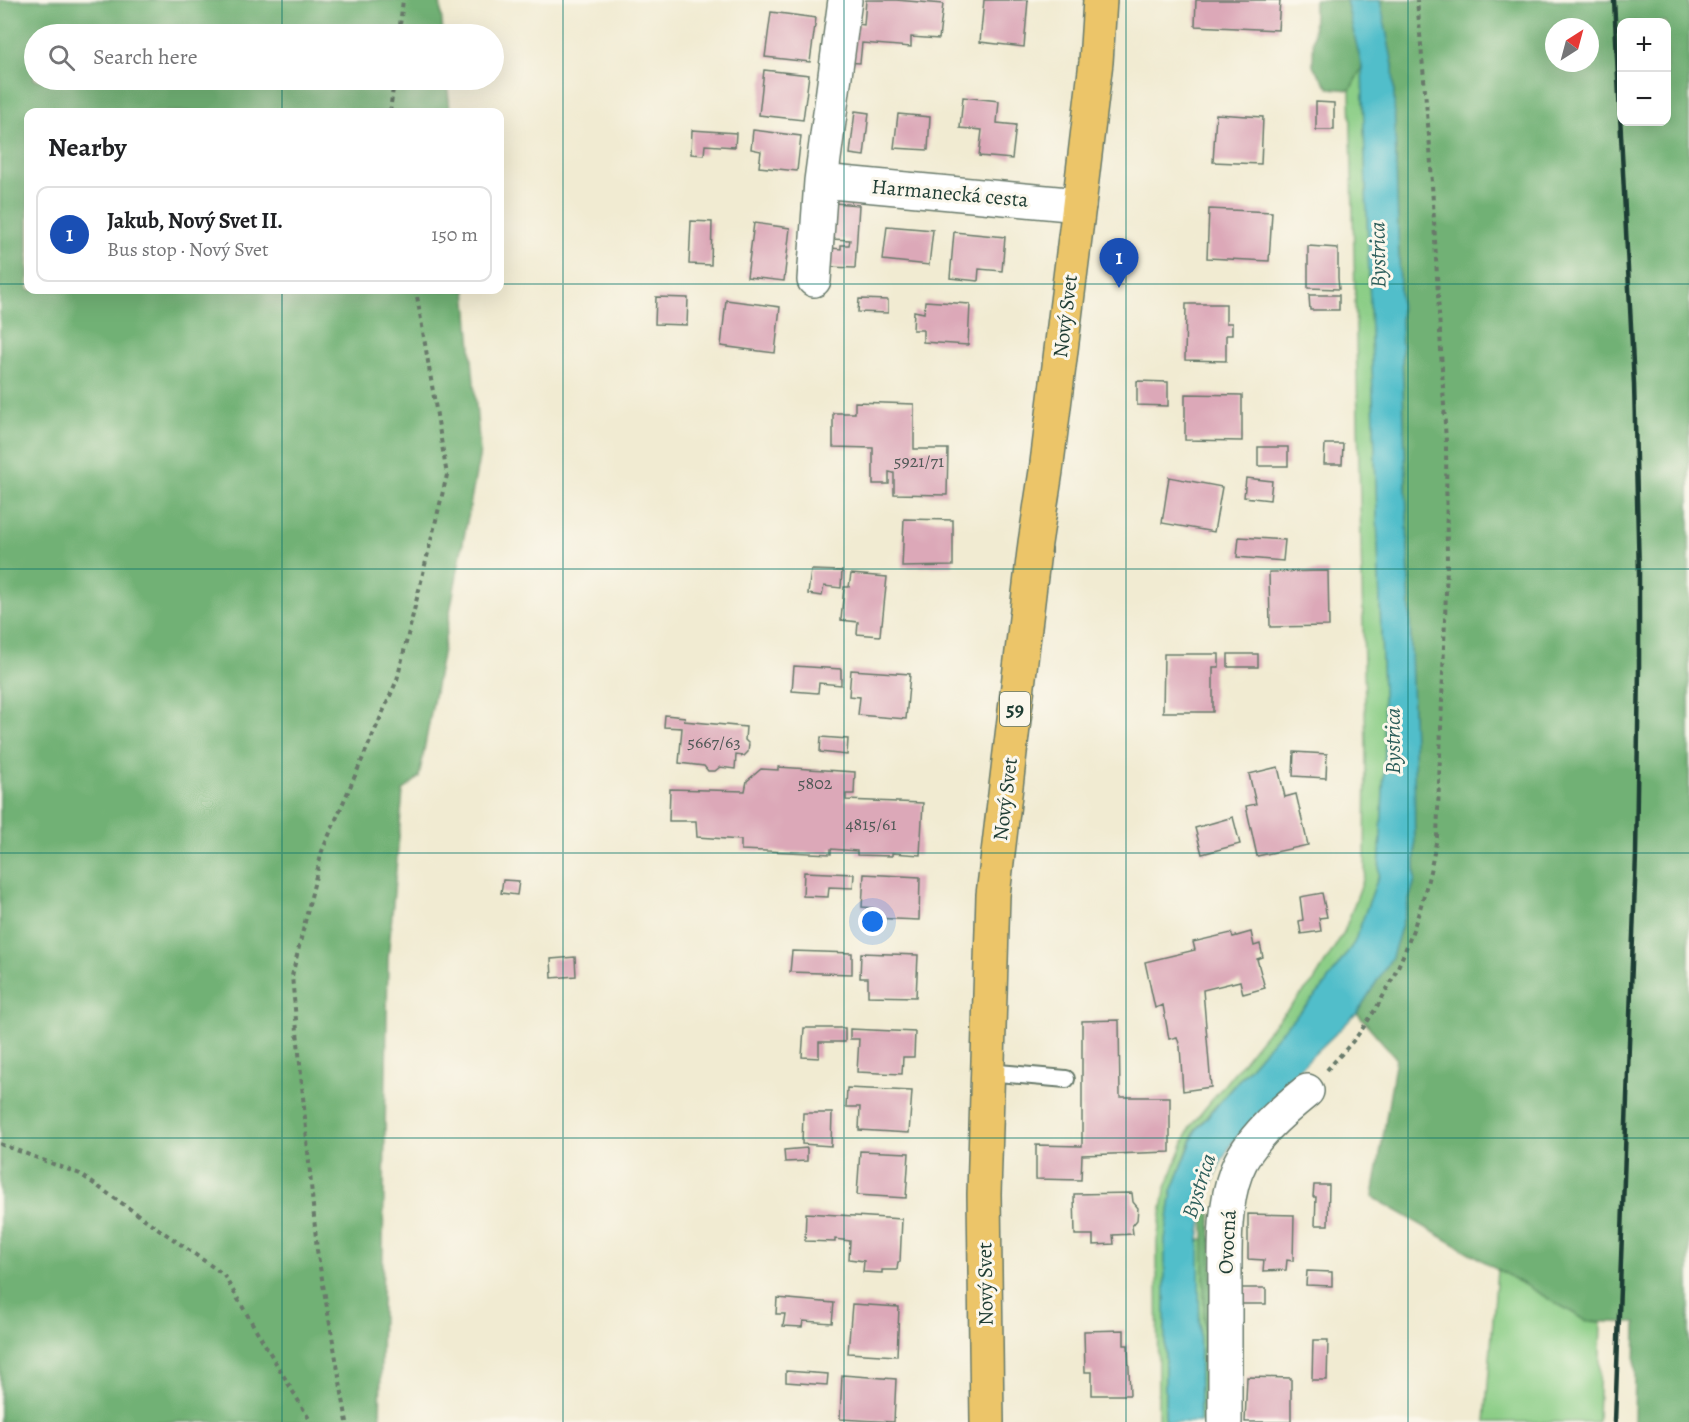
<!DOCTYPE html>
<html lang="en">
<head>
<meta charset="utf-8">
<style>
  :root { --surface:#fff; --page:#f2f2f2; --text:#202124; --muted:#757577; --line:#e0e0e0; --accent:#0f766e }
  body { margin:0; font-family:Alegreya,serif; background:var(--page); color:var(--text) }
  .controls { position:absolute; right:18px; top:18px; display:grid; overflow:hidden; border-radius:12px; box-shadow:0 6px 24px #0002 }
  .controls button { width:54px; height:54px; display:grid; place-items:center; padding:0; border:0; border-bottom:2px solid var(--line); background:var(--surface); color:var(--text); font:30px sans-serif }
  .compass { position:absolute; left:1545px; top:18px; width:54px; height:54px; border-radius:50%; background:var(--surface); box-shadow:0 6px 24px #0002; rotate:36deg }
  .you { position:absolute; left:873px; top:922px; width:21px; height:21px; margin:-15px; border:4px solid #fff; border-radius:50%; background:#1a73e8; box-shadow:0 0 0 9px #1a73e833 }
  .badge { display:grid; place-items:center; width:39px; height:39px; border-radius:50%; background:var(--accent); color:#fff; font-size:20px; font-weight:700 }
  .pin { position:absolute; translate:-50% -50px; filter:drop-shadow(0 2px 3px #0008) }
  .pin::after { content:''; position:absolute; top:32px; width:21px; height:18px; background:inherit; clip-path:polygon(0 0,100% 0,50% 100%) }
  .list { margin:0; padding:0; list-style:none }
  h2 { display:flex; justify-content:space-between; align-items:center; height:78px; margin:0; padding:0 24px; font-size:26px }
  h2 small { font-size:20px; font-weight:400; color:var(--muted) }
  .list li { display:grid; grid-template-columns:39px 1fr auto; gap:18px; align-items:center; box-sizing:border-box; height:96px; margin:0 12px 12px; padding:0 12px; border:2px solid var(--line); border-radius:12px }
  .list b { display:block; font-size:22px; white-space:nowrap }
  .list p { margin:0; font-size:20px; white-space:nowrap; color:var(--muted) }
  .list em { font-size:20px; font-style:normal; color:var(--muted) }
  .icon { flex:none; width:33px; height:33px; fill:none; stroke:currentColor; stroke-width:2; stroke-linecap:round; stroke-linejoin:round }
  .map { position:relative; flex:none; width:1689px; height:1422px; overflow:hidden }
  .search { position:absolute; background:var(--surface); box-shadow:0 6px 24px #0002; left:24px; top:24px; width:480px; height:66px; display:flex; align-items:center; gap:15px; box-sizing:border-box; padding:0 21px; border-radius:33px; color:var(--muted); font-size:22px }
  .panel { position:absolute; background:var(--surface); box-shadow:0 6px 24px #0002; left:24px; top:108px; width:480px; height:186px; border-radius:12px }
  .map>svg:first-child { display:block }
</style>
</head>
<body>
<div class="map">
<svg width="1689" height="1422" viewBox="0 0 1689 1422">
  <rect width="100%" height="100%" fill="#fbf7ec"/>
  <filter id="ink" filterUnits="userSpaceOnUse"><feTurbulence type="fractalNoise" baseFrequency=".0167" numOctaves="2"/><feDisplacementMap in="SourceGraphic" scale="12" xChannelSelector="R" yChannelSelector="G"/><feConvolveMatrix kernelMatrix="1 2 1 2 8 2 1 2 1" color-interpolation-filters="sRGB"/></filter>
  <filter id="wash" filterUnits="userSpaceOnUse"><feTurbulence type="fractalNoise" baseFrequency=".008" numOctaves="4" result="noise"/><feDisplacementMap in="SourceGraphic" scale="24" xChannelSelector="R" yChannelSelector="G"/><feGaussianBlur stdDeviation="1.35" result="paint"/><feColorMatrix in="noise" values="0 0 0 0 0 0 0 0 0 0 0 0 0 0 0 0 0 1.4 0 .05"/><feComposite in="paint" operator="in"/></filter>
  <g filter="url(#wash)">
    <rect width="100%" height="100%" fill="#f1ebd2"/>
    <path fill="#8cce87" stroke="#56865e" stroke-width="1.5" d="M1362,67L1385,750L1379,875L1354,943L1322,989L1274,1039L1195,1130L1172,1192L1165,1240V1422H1158L1157,1241L1165,1190L1190,1127L1267,1032L1314,981L1344,932L1365,875L1366,748L1350,90Z
      M1199,1239L1215,1240V1422H1200Z
      M1497,1269L1587,1321L1601,1322L1598,1422H1485Z"/>
    <path fill="#71b174" stroke="#487754" stroke-width="1.5" fill-rule="evenodd" d="M0,0H440L443,34H34V80H447L450,112H28V290H466L480,452L419,777L403,791L388,959L380,1422H0Z
      M1314,0H1346L1362,67L1350,90L1329,88L1313,66Z
      M1380,0H1689V1422H1634L1636,1323L1587,1321L1373,1197L1396,1058L1357,1013L1392,957L1415,880L1414,748L1393,65ZM1622,22H1666V122H1622ZM1554,27H1590V63H1554Z
      M1207,1209L1211,1213L1212,1422H1204V1214Z"/>
    <path fill="#51beca" stroke="#387e7f" stroke-width="1.5" d="M1346,0H1380L1393,65L1414,748L1415,880L1392,957L1357,1013L1305,1063L1232,1143L1219,1166L1205,1203L1199,1239L1200,1422H1165V1240L1172,1192L1196,1130L1274,1039L1322,989L1354,943L1379,875L1385,750L1362,67Z"/>
    <g id="blocks">
      <path fill="#dca8b8" d="M866,0H896L943,4L939,39L911,37V47L862,43L860,63L845,62L850,23L864,25Z
        M984,0H1028L1024,47L980,42Z
        M1196,0H1280L1278,30L1195,26Z
        M771,12L816,18L810,62L765,57Z
        M764,70L809,75L803,120L759,115Z
        M963,97L999,101L997,123L1016,125L1012,159L979,156L982,130L960,128Z
        M1316,102L1334,103V130H1316Z
        M855,111L869,113L864,156L850,154Z
        M898,114L930,117L928,150L894,148Z
        M1216,114L1263,117L1261,164L1213,162Z
        M692,130L736,133L735,147L705,145L704,155L691,154Z
        M753,130L801,136L797,171L759,167L761,151L751,149Z
        M834,203L859,205L855,268L829,267L831,248L841,249V245H849L850,240L831,239Z
        M1209,209L1272,212L1269,261L1207,258Z
        M691,221L712,222L711,265L689,264Z
        M754,223L790,228L784,281L747,277Z
        M887,226L933,230L929,265L883,260Z
        M954,232L1005,237L1002,271L979,269L978,281L950,278Z
        M1308,246L1338,248V278L1339,289L1308,288Z
        M1309,295H1339V310H1310Z
        M656,297L688,298L687,325L655,324Z
        M859,299L888,300V313L858,312Z
        M726,300L780,307L775,353L721,346Z
        M925,301L970,304L968,345L923,342V330H913L914,311L924,313Z
        M1186,304H1226V323H1232V335H1226V361L1185,360Z
        M1137,381L1168,382V406L1137,405Z
        M1185,394L1242,395V441L1185,440Z
        M855,402L914,404V449H948L947,495L894,494V473L889,472V484H873V448L833,447V413H855Z
        M1325,444H1343L1342,464H1324Z
        M1258,447H1288V466H1258Z
        M1169,477L1222,487L1214,532L1162,523Z
        M1246,478L1272,481L1270,500L1244,497Z
        M904,519L953,520V566L902,567Z
        M1239,537L1285,540L1283,561L1237,557Z
        M811,570L842,571L841,588L824,586L822,596L808,594Z
        M1328,571L1329,626L1270,627L1269,572Z
        M851,574L887,577L882,624H881L880,636L857,634L858,622L841,620L844,587H849Z
        M1164,654H1219V667H1213V712H1163Z
        M1228,654H1258V667H1228Z
        M794,666L841,669V685L819,683L818,693L792,691Z
        M851,670L910,674L906,719L858,715L860,697L849,696Z
        M665,715L685,717L684,721L746,727L745,740L749,744L748,752L744,756L736,755L735,769L720,767L715,771H708L704,766L679,763L682,728L664,727Z
        M821,737L848,739L847,755L820,752Z
        M1294,752L1327,754L1326,778L1293,776Z
        M778,767L855,772L854,794H846V800L923,803L920,855L892,853V856L857,855V851L831,849V854L741,850V840L697,837L696,821H669L670,789L745,791L747,781L761,769L778,770Z
        M1278,767L1285,797L1296,794L1308,845L1257,856L1246,806L1256,804L1249,774Z
        M1233,817L1240,844L1202,854L1195,828Z
        M804,872L854,874L853,888L829,887L828,897L803,896Z
        M864,874L920,877L919,920L872,918L873,908L862,907Z
        M503,880L519,881L517,895L501,893Z
        M1322,893L1327,917L1319,918L1321,931L1301,934L1299,921L1303,920L1300,897Z
        M1251,932L1254,946L1260,944L1263,957L1257,959L1265,988L1243,994L1240,981L1203,990L1211,1087L1183,1091L1180,1047L1177,1037L1169,1039L1163,1005L1155,1008L1145,962L1195,950L1193,942L1231,933L1233,937Z
        M792,951L852,953V974L790,972Z
        M861,953L918,955L916,997L868,996V978H860Z
        M575,957L576,976L552,978L551,959Z
        M1119,1020L1120,1097H1170V1152L1082,1155L1081,1180L1036,1179V1145L1082,1146V1021Z
        M804,1028H845V1042H819V1058L802,1057Z
        M850,1029L915,1032L914,1057H903L902,1074L857,1072L859,1039H850Z
        M847,1088L912,1091L909,1133L859,1130L860,1107H846Z
        M803,1113H832L831,1146L802,1144Z
        M807,1148V1161L785,1162L784,1150Z
        M860,1151L909,1153L906,1198L857,1195Z
        M1314,1185H1329L1328,1225H1315L1316,1197H1313Z
        M1132,1193L1133,1202L1138,1208L1137,1220L1132,1226L1133,1234L1113,1235L1114,1244L1093,1245V1235H1075L1074,1194Z
        M806,1213L902,1219L900,1262H898L897,1270H882V1273L863,1272L864,1261L849,1259L850,1241L835,1239V1242L805,1241Z
        M1248,1214L1294,1215L1293,1261L1287,1260L1286,1270L1263,1271L1264,1260L1248,1259Z
        M1307,1271L1332,1272V1286L1306,1285Z
        M1237,1288H1266V1304H1236Z
        M777,1298L834,1303L832,1323L803,1321L802,1327L783,1326L785,1314H776Z
        M852,1304L899,1307L897,1356L848,1353Z
        M1124,1330V1345H1128L1130,1395H1092V1372H1085L1084,1331Z
        M1313,1340H1328L1327,1380H1312Z
        M786,1371L828,1374L827,1385L786,1382Z
        M842,1375L896,1379L894,1422L840,1419Z
        M1247,1377L1291,1378V1422H1245Z"/>
    </g>
  </g>
  <g filter="url(#ink)">
    <use href="#blocks" fill-opacity="0" stroke="#687a6b" stroke-width="1.5"/>
    <g fill="none" stroke-linecap="round" stroke-linejoin="round">
      <g stroke="#687a6b" stroke-width="20">
        <path id="lane" d="M987,1072L1066,1079"/>
      </g>
      <g stroke="#687a6b" stroke-width="36">
        <path id="street" d="M821,181L1079,205
          M814,280L821,181L845,0
          M1225,1422C1225,1378 1225,1334 1225,1290C1225,1253 1223,1206 1236,1172C1248,1140 1281,1112 1307,1091"/>
      </g>
      <g stroke="#687a6b" stroke-width="36">
        <path id="primary" d="M987,1422L984,1194L993,895L1035,543L1046,471L1079,205L1096,62L1100,0"/>
      </g>
      <path stroke="#687a6b" stroke-width="4" stroke-dasharray="4.5 4.5" stroke-linecap="butt" d="M399,34L403,0
        M390,112L394,80
        M1327,1070C1338,1057 1351,1045 1360,1032C1402,975 1425,905 1437,837L1447,564L1446,443L1430,147L1417,0
        M0,1144L80,1174L223,1274L311,1422
        M347,1422L317,1250L292,976L322,851L397,680L447,475L416,290"/>
      <use href="#lane" stroke="#fff" stroke-width="16"/>
      <use href="#street" stroke="#fff" stroke-width="33"/>
      <use href="#primary" stroke="#ecc569" stroke-width="33"/>
      <path stroke="#1f3d34" stroke-width="4.5" d="M1614,0L1634,384L1639,573V667L1636,855L1615,1422"/>
    </g>
  </g>
  <path fill="none" stroke="#0f766e" stroke-width="1.5" stroke-opacity="0.55" d="M282,0V34M563,0V1422M844,0V1422M1126,0V1422M1408,0V1422M282,80V112M0,284H28M500,284H1689M282,290V1422M0,569H1689M0,853H1689M0,1138H1689"/>
  <g text-anchor="middle" dominant-baseline="central" stroke-width="6" stroke-linejoin="round" paint-order="stroke">
    <g font-size="18" fill="#4e5855">
      <text x="919" y="461">5921/71</text>
      <text x="714" y="742">5667/63</text>
      <text x="815" y="783">5802</text>
      <text x="871" y="824">4815/61</text>
    </g>
    <rect fill="#fbf7ec" stroke="#61756b" stroke-width="1.5" x="1000" y="692" width="30" height="34" rx="4.5"/>
    <g font-size="20" font-weight="bold" fill="#1f3d34">
      <text x="1015" y="709">59</text>
    </g>
    <g font-size="21" fill="#1f3d34" stroke="#fbf7ec">
      <text transform="translate(950 193) rotate(5)">Harmanecká cesta</text>
      <text transform="translate(1065 316) rotate(-83)">Nový Svet</text>
      <text transform="translate(1005 799) rotate(-83)">Nový Svet</text>
      <text transform="translate(1227 1242) rotate(-87)">Ovocná</text>
      <text transform="translate(985 1284) rotate(-91)">Nový Svet</text>
    </g>
    <g font-size="22" font-style="italic" fill="#2c5d5a" stroke="#fbf7ec">
      <text transform="translate(1378 255) rotate(-91)">Bystrica</text>
      <text transform="translate(1393 741) rotate(-90)">Bystrica</text>
      <text transform="translate(1199 1186) rotate(-72)">Bystrica</text>
    </g>
  </g>
</svg>
<div class="controls">
<button>+</button>
<button>−</button>
</div>
<svg class="compass" viewBox="-18 -18 36 36"><path d="M0-13l5 13h-10z" fill="#e53935"/><path d="M0 13l5-13h-10z" fill="#757577"/></svg>
<div class="you"></div>
<div class="pin badge" style="left:1119px;top:288px;background:#1a4fb4">1</div>
<div class="search"><svg class="icon" aria-label="search" viewBox="0 0 24 24"><circle cx="10" cy="10" r="6"/><path d="M15 15l6 6"/></svg>Search here</div>
<section class="panel">
<h2>Nearby<small></small></h2>
<ul class="list">
<li><span class="badge" style="background:#1a4fb4">1</span><div><b>Jakub, Nový Svet II.</b><p>Bus stop · Nový Svet</p></div><em>150 m</em></li>
</ul>
</section>
</div>
</body>
</html>
